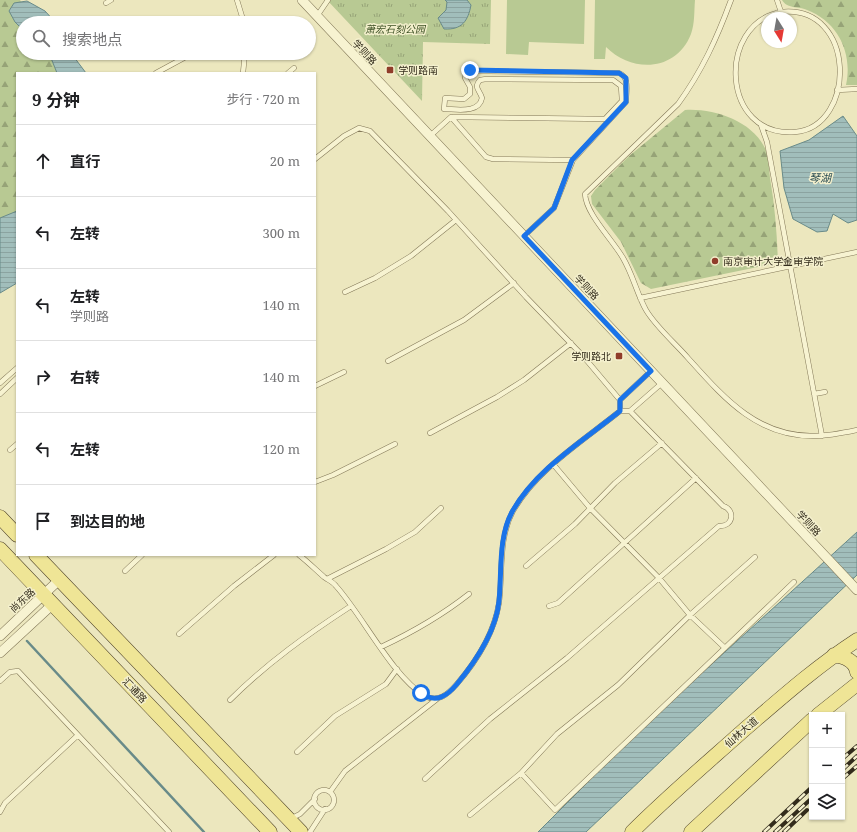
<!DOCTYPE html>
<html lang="zh">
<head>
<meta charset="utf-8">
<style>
  :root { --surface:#fff; --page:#f2f2f2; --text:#202124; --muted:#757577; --line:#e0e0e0 }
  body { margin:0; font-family:"Noto Serif","Noto Sans SC",serif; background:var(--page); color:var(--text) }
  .controls { position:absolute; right:12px; bottom:12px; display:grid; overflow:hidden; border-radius:0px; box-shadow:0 1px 3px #0004 }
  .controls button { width:36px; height:36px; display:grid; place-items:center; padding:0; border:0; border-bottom:1px solid var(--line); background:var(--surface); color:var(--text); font:20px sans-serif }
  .compass { position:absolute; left:761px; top:12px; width:36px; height:36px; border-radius:50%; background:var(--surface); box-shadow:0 1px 3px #0004; rotate:169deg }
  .stop { position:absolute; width:12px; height:12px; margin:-9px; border:3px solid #1a73e8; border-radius:50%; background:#fff }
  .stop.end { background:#1a73e8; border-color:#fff; box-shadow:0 1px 4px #0008 }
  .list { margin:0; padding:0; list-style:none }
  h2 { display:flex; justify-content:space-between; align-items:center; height:52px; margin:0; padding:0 16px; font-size:17px }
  h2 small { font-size:13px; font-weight:400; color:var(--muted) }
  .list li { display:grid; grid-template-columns:26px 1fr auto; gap:12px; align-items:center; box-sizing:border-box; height:72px; padding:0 16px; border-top:1px solid var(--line) }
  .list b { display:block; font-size:15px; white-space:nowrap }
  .list p { margin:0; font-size:13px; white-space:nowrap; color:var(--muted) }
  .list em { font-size:13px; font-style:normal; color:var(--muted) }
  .icon { flex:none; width:22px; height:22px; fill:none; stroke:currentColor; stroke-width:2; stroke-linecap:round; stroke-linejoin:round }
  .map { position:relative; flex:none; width:857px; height:832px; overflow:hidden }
  .search { position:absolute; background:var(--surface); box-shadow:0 1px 3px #0004; left:16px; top:16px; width:300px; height:44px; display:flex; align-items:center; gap:10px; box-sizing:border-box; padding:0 14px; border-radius:22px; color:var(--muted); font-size:15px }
  .panel { position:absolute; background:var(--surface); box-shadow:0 1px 3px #0004; left:16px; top:72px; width:300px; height:484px; border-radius:0px }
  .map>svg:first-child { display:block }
</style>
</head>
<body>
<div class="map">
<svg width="857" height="832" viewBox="0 0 857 832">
  <defs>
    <pattern id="grass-tufts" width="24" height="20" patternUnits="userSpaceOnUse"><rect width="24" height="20" fill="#b8c993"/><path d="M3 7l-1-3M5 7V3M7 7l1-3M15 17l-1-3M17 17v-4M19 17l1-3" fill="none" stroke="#96a377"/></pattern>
    <pattern id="forest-firs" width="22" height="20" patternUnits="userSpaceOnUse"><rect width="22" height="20" fill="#b8c993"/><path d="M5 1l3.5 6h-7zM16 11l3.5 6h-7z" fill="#96a377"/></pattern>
    <pattern id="water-rules" width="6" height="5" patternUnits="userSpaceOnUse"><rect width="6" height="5" fill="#a1bebb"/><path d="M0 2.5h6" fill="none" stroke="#8ba3a0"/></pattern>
  </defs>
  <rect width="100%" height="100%" fill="#ece7be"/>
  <path fill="url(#grass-tufts)" d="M327,0H491L490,44L423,42L422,101Z"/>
  <path fill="url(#forest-firs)" d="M0,0H20L36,23H23V53H57L71,73H17V216L0,223Z
    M782,0H857V85H846C853,53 838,22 807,10C798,6 787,9 782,0Z
    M685,110C715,108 756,122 767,153C769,161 769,170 770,178C775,206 777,235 778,263L651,289L641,283L621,242L592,204L591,196L595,190L629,156Z"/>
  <path fill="#b8c993" d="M507,0H585L584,44L529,42L528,55L506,54Z
    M595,0H695C694,11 695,23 691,34C676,72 632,73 606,47L605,59H594Z"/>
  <path fill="url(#water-rules)" stroke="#698b89" d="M445,0H467L471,5C468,21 462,30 444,29L438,18L446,10L447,2Z
    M27,1L45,11L56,23H23V30L15,22L9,11L14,3Z
    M49,53H71L86,73H57Z
    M843,116L857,136V220L848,223L833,214L827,231L817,232L793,219L784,188L780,151L809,140Z
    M17,211V283L0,293V218Z
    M857,532V575L586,832H538L649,721Z"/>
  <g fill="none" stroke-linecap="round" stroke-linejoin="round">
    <path stroke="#698b89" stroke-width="2.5" d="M27,641L204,832"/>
    <g stroke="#837858" stroke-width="5.5">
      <path id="service" d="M237,0L244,23
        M731,0C717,38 702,71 678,104L585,194C586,214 612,239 623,258C633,275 637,294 646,310C656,327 676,344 688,358C724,398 757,437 815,436C829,436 843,433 857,430
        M777,0L781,12
        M106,3L111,0
        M781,12C857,4 857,127 795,132C721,138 716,24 781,12Z
        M317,16L328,0
        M156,73L193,53
        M243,73L245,53
        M288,73L294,68
        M837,90L857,89
        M761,125L767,142L822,436
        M430,136L451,117L605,119L622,101L621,86L613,80L486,79L480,80C473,88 480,90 482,98C479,114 456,109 444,109L445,98L464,99L470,94V87L465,78L466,74L470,71L619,73C630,77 626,92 626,102L573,160L493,159L486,157L451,117
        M315,159L344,136L359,128L370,131L448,211L526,297L583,356L620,400
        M524,236L554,208L573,160
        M345,292L375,278L411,256L456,220
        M640,298L857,252
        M388,361L464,320L514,283
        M651,371L620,400V411H630L662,383
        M0,383L17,368
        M315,386L344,372
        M0,394L17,378
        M814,394L825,392
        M430,433L497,397L524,380L571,343
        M10,450L17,444
        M553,464L590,508L659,578L690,615L725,648
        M315,482L333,475L395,444
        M299,555C308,562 316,570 324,577C328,580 333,582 336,586C363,616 392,676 425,696C438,703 448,694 456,685C476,662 494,634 499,603C503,573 498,538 513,511C537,469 583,441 620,411
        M526,566L575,524L615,483L662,443
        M125,571L142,555
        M327,579L386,549L415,532L441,508
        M549,606L558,603L696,478
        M179,634L234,586L274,555
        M381,647C413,632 441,616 469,594
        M0,681L10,672L18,671L78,735L5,803L0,812
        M230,700C267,663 308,634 351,606
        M78,735L169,832
        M297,752L335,716L386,684L397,669
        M521,773L555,810L794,582
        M425,779L490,719L567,658L719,526C733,527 736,510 723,506L630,411
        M314 800a10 10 0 1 1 20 0a10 10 0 1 1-20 0Z
        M330,792L345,771L437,699
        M470,815L521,773L557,734L618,685L690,615L755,557
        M292,818L300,814L315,799
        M310,832L325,809"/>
    </g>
    <g stroke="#837858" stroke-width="10">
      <path id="minor" d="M302,0L857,590
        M0,636L59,580
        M0,653L53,604"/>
    </g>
    <g stroke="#51452c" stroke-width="15">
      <path id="primary" d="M0,517L17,535
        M0,549L270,832
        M36,555L301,832
        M834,655C844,657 855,660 857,672
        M818,715L857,684
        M632,832C668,796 707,763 745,729C781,698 817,666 857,640
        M691,832L812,720"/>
    </g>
    <use href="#service" stroke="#f7f3d1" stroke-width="4.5"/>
    <use href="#minor" stroke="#f7f3d1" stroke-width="9"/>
    <use href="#primary" stroke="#efe596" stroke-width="14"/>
    <g stroke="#332c1c" stroke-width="4">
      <path id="rail" d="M842,759L857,746
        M842,770L857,756
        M842,779L857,766
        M764,832L812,787
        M775,832L812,798
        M784,832L807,810"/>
    </g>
    <use href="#rail" stroke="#f4f0cd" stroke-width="2.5" stroke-dasharray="8" stroke-linecap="butt"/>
  </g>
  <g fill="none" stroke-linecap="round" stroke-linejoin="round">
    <path stroke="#1a73e8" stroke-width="5" d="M421,693C436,704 447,696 457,684C476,661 496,632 499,601C502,572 498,538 512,512C536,469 583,441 620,411V400L651,371L524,236L554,208L572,160L626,102V78L619,73L470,70"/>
  </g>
  <g fill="#903d2a" stroke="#f4f0cd" stroke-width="1.5">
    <rect x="386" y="66" width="8" height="8" rx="2"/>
    <circle cx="715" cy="261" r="4"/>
    <rect x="615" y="352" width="8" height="8" rx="2"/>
  </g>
  <g text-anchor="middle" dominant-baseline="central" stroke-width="3" stroke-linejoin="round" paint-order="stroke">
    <g font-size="10" font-style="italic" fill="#3b4f23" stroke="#f4f0cd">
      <text x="395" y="29">萧宏石刻公园</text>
    </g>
    <g font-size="10" fill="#332c1c" stroke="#f4f0cd">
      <text transform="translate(365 52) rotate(47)">学则路</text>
      <text transform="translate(587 287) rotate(47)">学则路</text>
      <text transform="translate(809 523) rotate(47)">学则路</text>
      <text transform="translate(22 600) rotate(-43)">尚东路</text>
      <text transform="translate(135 690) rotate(46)">汇通路</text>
      <text transform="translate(741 732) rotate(-41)">仙林大道</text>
    </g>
    <g font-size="10" fill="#332c1c" stroke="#f4f0cd" text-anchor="start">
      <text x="398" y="70">学则路南</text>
      <text x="723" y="261">南京审计大学金审学院</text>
      <text x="611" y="356" text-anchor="end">学则路北</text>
    </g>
    <g font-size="11" font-style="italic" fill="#2b4d53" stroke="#f4f0cd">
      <text x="820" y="177">琴湖</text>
    </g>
  </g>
</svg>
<div class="controls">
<button>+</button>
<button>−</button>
<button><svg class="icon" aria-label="layers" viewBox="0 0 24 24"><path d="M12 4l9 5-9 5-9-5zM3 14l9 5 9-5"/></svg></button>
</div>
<svg class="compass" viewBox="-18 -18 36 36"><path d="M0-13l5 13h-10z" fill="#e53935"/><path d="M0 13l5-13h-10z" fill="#757577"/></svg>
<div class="stop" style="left:421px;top:693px"></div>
<div class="stop end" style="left:470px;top:70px"></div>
<div class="search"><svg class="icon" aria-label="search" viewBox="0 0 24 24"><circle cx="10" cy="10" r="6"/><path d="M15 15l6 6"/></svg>搜索地点</div>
<section class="panel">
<h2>9 分钟<small>步行 · 720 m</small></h2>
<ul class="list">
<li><svg class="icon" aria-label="ahead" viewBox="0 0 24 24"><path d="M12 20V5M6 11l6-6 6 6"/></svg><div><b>直行</b></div><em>20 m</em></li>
<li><svg class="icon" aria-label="left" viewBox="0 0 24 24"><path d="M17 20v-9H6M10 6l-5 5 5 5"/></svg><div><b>左转</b></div><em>300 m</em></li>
<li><svg class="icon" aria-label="left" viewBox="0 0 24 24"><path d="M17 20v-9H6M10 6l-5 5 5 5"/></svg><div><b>左转</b><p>学则路</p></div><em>140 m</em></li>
<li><svg class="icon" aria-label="right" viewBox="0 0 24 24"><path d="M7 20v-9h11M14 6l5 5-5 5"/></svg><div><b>右转</b></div><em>140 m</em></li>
<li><svg class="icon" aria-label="left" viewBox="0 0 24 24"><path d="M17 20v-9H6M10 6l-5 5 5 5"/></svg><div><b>左转</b></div><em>120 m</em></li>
<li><svg class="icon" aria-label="arrive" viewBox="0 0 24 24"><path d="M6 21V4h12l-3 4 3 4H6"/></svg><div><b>到达目的地</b></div></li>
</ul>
</section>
</div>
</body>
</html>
